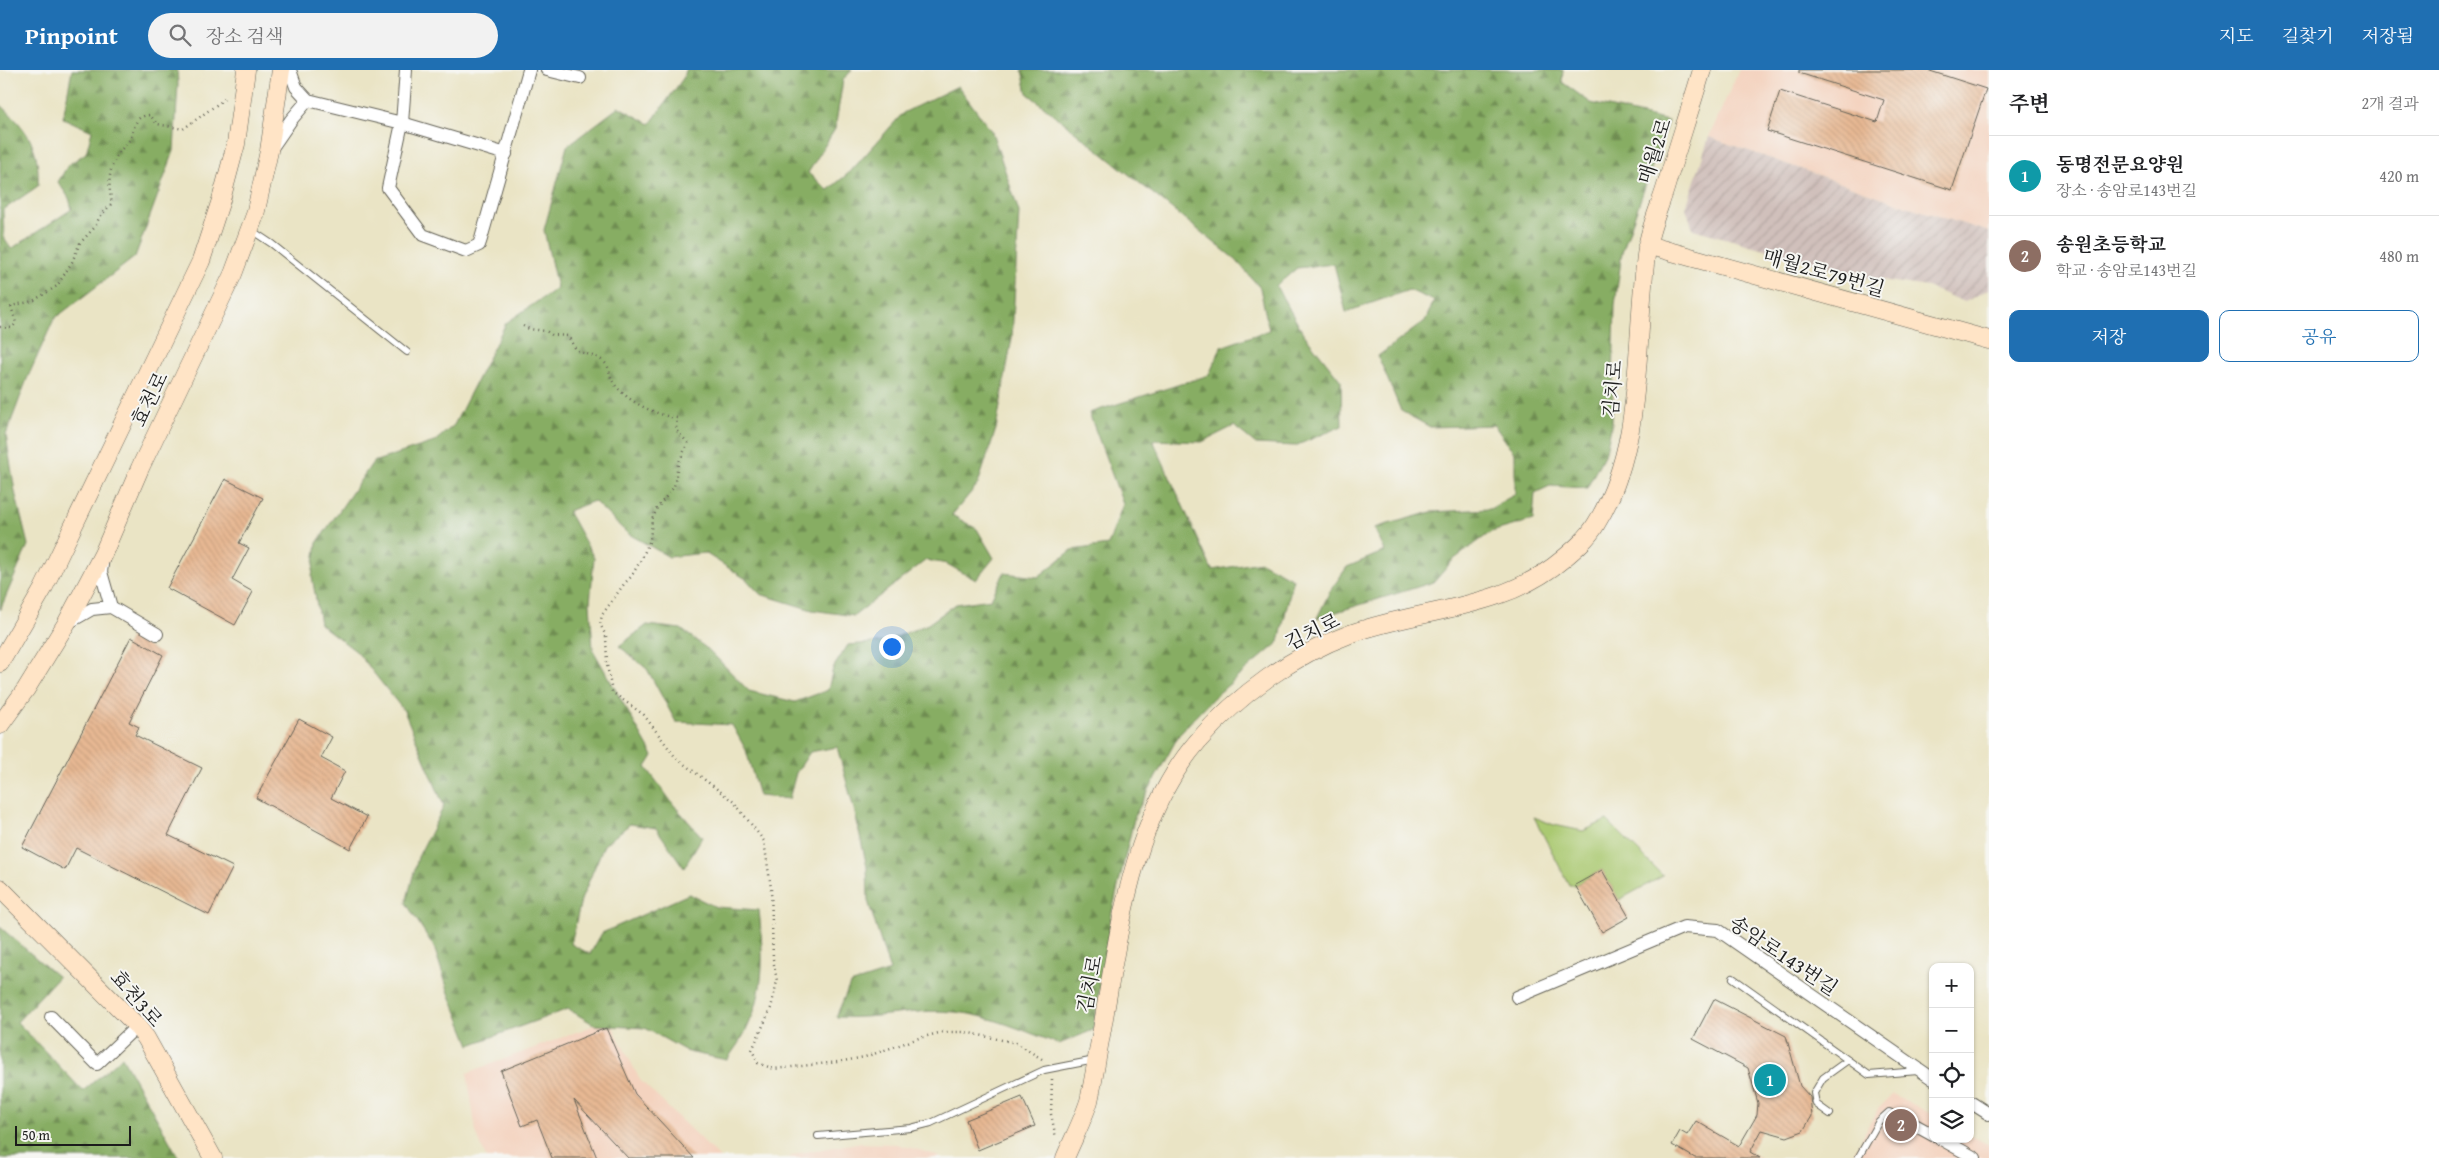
<!DOCTYPE html>
<html lang="ko">
<head>
<meta charset="utf-8">
<style>
  :root { --surface:#fff; --page:#f2f2f2; --text:#202124; --muted:#757577; --line:#e0e0e0; --accent:#1f6fb2 }
  body { margin:0; font-family:"Gentium Book Plus","Noto Serif KR",serif; background:var(--page); color:var(--text) }
  .controls { position:absolute; right:15px; bottom:15px; display:grid; overflow:hidden; border-radius:10px; box-shadow:0 1px 4px #0004 }
  .controls button { width:45px; height:45px; display:grid; place-items:center; padding:0; border:0; border-bottom:1px solid var(--line); background:var(--surface); color:var(--text); font:25px sans-serif }
  .scale { position:absolute; left:15px; bottom:12px; width:116px; box-sizing:border-box; padding-left:5px; border:2px solid #1c1c1c; border-top:0; font-size:14px; line-height:18px; white-space:nowrap; color:#1c1c1c; -webkit-text-stroke:4px #f6f6f2; paint-order:stroke }
  .you { position:absolute; left:891px; top:576px; width:18px; height:18px; margin:-12px; border:4px solid #fff; border-radius:50%; background:#1a73e8; box-shadow:0 0 0 8px #1a73e833 }
  .badge { display:grid; place-items:center; width:32px; height:32px; border-radius:50%; background:var(--accent); color:#fff; font-size:16px; font-weight:700 }
  .pin { position:absolute; translate:-50% -50%; border:2px solid #fff; box-shadow:0 1px 5px #0006 }
  .list { margin:0; padding:0; list-style:none }
  h2 { display:flex; justify-content:space-between; align-items:center; height:65px; margin:0; padding:0 20px; font-size:21px }
  h2 small { font-size:16px; font-weight:400; color:var(--muted) }
  .list li { display:grid; grid-template-columns:32px 1fr auto; gap:15px; align-items:center; box-sizing:border-box; height:80px; padding:0 20px; border-top:1px solid var(--line) }
  .list b { display:block; font-size:19px; white-space:nowrap }
  .list p { margin:0; font-size:16px; white-space:nowrap; color:var(--muted) }
  .list em { font-size:16px; font-style:normal; color:var(--muted) }
  .actions { display:flex; gap:10px; padding:15px 20px }
  .actions a { flex:1; padding:11px 0; border:1px solid var(--accent); border-radius:10px; text-align:center; font-size:18px; color:var(--accent) }
  .actions .main { background:var(--accent); color:#fff }
  .icon { flex:none; width:28px; height:28px; fill:none; stroke:currentColor; stroke-width:2; stroke-linecap:round; stroke-linejoin:round }
  .map { position:relative; flex:none; width:1989px; height:1088px; overflow:hidden }
  header { display:flex; align-items:center; gap:30px; box-sizing:border-box; height:70px; padding:0 25px; background:var(--accent); color:#fff }
  header strong { font-size:24px }
  nav { display:flex; gap:28px; margin-inline-start:auto; font-size:18px }
  .search { width:350px; height:45px; background:var(--page); display:flex; align-items:center; gap:12px; box-sizing:border-box; padding:0 18px; border-radius:28px; color:var(--muted); font-size:19px }
  main { display:flex }
  aside { flex:1; background:var(--surface) }
  .map>svg:first-child { display:block }
</style>
</head>
<body>
<header>
<strong>Pinpoint</strong>
<div class="search"><svg class="icon" aria-label="search" viewBox="0 0 24 24"><circle cx="10" cy="10" r="6"/><path d="M15 15l6 6"/></svg>장소 검색</div>
<nav><a>지도</a><a>길찾기</a><a>저장됨</a></nav>
</header>
<main>
<div class="map">
<svg width="1989" height="1088" viewBox="0 0 1989 1088">
  <defs>
    <pattern id="industrial-furrows" width="10" height="10" patternUnits="userSpaceOnUse" patternTransform="scale(1.25)"><rect width="10" height="10" fill="#d0c0bb"/><path d="M-1 1l2-2M0 10L10 0M9 11l2-2" fill="none" stroke="#b2a4a0"/></pattern>
    <pattern id="forest-firs" width="22" height="20" patternUnits="userSpaceOnUse" patternTransform="scale(1.25)"><rect width="22" height="20" fill="#87ad63"/><path d="M5 1l3.5 6h-7zM16 11l3.5 6h-7z" fill="#6e8c51"/></pattern>
    <pattern id="building-back-hatch" width="6" height="6" patternUnits="userSpaceOnUse" patternTransform="scale(1.25)"><rect width="6" height="6" fill="#e7b893"/><path d="M-1 5l2 2M0 0l6 6M5-1l2 2" fill="none" stroke="#c69e7e"/></pattern>
  </defs>
  <rect width="100%" height="100%" fill="#f6f6f2"/>
  <filter id="ink" filterUnits="userSpaceOnUse"><feTurbulence type="fractalNoise" baseFrequency=".02" numOctaves="2"/><feDisplacementMap in="SourceGraphic" scale="10" xChannelSelector="R" yChannelSelector="G"/><feConvolveMatrix kernelMatrix="1 2 1 2 8 2 1 2 1" color-interpolation-filters="sRGB"/></filter>
  <filter id="wash" filterUnits="userSpaceOnUse"><feTurbulence type="fractalNoise" baseFrequency=".0096" numOctaves="4" result="noise"/><feDisplacementMap in="SourceGraphic" scale="20" xChannelSelector="R" yChannelSelector="G"/><feGaussianBlur stdDeviation="1.12" result="paint"/><feColorMatrix in="noise" values="0 0 0 0 0 0 0 0 0 0 0 0 0 0 0 0 0 1.4 0 .05"/><feComposite in="paint" operator="in"/></filter>
  <g filter="url(#wash)">
    <rect width="100%" height="100%" fill="#eae4c5"/>
    <path fill="#f4d3bf" d="M1739,0H1989V162L1909,137L1709,67Z
      M595,955H612L640,1010L720,1088H486L476,1062L467,1003Z
      M1893,1024L1933,1045V1069H1970V1065L1989,1075V1088H1851L1878,1039Z
      M857,1073L896,1074L930,1083L941,1088H788L800,1083Z"/>
    <path fill="url(#industrial-furrows)" d="M1709,67L1909,137L1989,162V219L1965,232L1927,217L1863,207L1693,159L1686,138Z"/>
    <path fill="url(#forest-firs)" stroke="#526440" d="M72,0H177L178,14L174,81L135,187L54,249L27,309L6,365L15,422L28,475L0,540V34C28,60 40,77 38,116L3,140L4,167L11,179L72,139L69,128L58,112L68,95L86,83L92,61L63,48Z
      M686,0H852L843,10L835,59L808,103L828,120L850,102L903,43L958,16L992,62L1019,142L1012,268L996,359L978,414L952,445L977,459L994,488L976,510L947,494L926,490L854,546L812,540L760,524L746,509L705,483L669,487L627,463L594,431L568,441L594,488L590,533L593,580L653,686L646,697L673,734L702,767L684,798L656,758L630,754L604,775L581,830L571,874L590,884L602,863L689,824L716,837L759,840C763,880 766,917 749,954C744,967 734,979 727,990L688,982L645,958L595,955L568,939L470,975L449,923L434,877L406,833L418,787L444,736L404,641L357,582L320,554L312,506L317,473L373,392L434,372L454,355L506,253L557,218L544,160L567,76L619,37L650,54L684,7Z
      M1022,0H1563L1562,12L1591,33L1668,51L1622,182L1615,235L1612,353L1606,381L1587,418L1550,416L1535,423L1533,450L1491,462L1453,490L1434,512L1317,548L1330,521L1347,497L1385,481L1374,458L1431,442L1490,439L1515,424V384L1494,355L1430,357L1401,341L1378,286L1425,251L1434,231L1409,220L1346,242L1334,194L1297,198L1276,216L1303,263L1341,311L1342,356L1295,376L1256,374L1234,356L1202,372L1153,370L1212,500L1261,492L1293,509L1279,572L1213,628L1180,663L1135,745L1112,842L1093,960L1059,974C1027,962 989,945 955,942C915,938 876,950 836,947L850,914L890,901L868,831L867,797L854,739L837,677L810,682L796,703L789,729L759,726L746,680L732,655L676,652L647,599L619,576L647,555L681,559L710,581L749,621L795,632L828,620L833,598L848,575L884,572L928,554L956,534L991,529L1004,503L1038,507L1072,480L1108,475L1123,434L1089,343L1209,305L1221,277L1269,260L1260,218L1236,190L1027,23Z
      M0,857L58,907L17,952L83,1021L122,987L179,1088H0Z"/>
    <path fill="#aac971" stroke="#637246" d="M1534,747L1554,755L1583,761L1607,750L1663,806L1619,830L1602,800L1575,815H1569Z"/>
    <g id="blocks">
      <path fill="url(#building-back-hatch)" d="M1799,0H1927L1986,19L1952,120L1767,61L1780,21L1877,52L1884,30L1799,3Z
        M225,409L263,428L239,473L249,478L232,510L253,522L235,555L167,518Z
        M131,567L163,585L129,652L139,657L135,665L202,698L168,765L233,797L209,845L76,778L65,800L22,777Z
        M299,649L332,667L321,688L345,701L331,728L367,747L350,779L256,728Z
        M1602,800L1629,847L1602,862L1575,815Z
        M1714,929L1786,966L1800,1016L1810,1027L1812,1046L1803,1061L1787,1067L1762,1060L1750,1082L1760,1088H1695L1672,1075L1680,1061L1687,1065L1696,1051L1739,1076L1757,1045L1758,1033L1748,998L1693,969Z
        M606,958L635,1024L694,1088H628L574,1030L597,1088H552L537,1050L522,1056L501,1001Z
        M1022,1027L1035,1056L978,1080L966,1050Z"/>
    </g>
  </g>
  <g filter="url(#ink)">
    <use href="#blocks" fill-opacity="0" stroke="#646257" stroke-width="1"/>
    <g fill="none" stroke-linecap="round" stroke-linejoin="round">
      <g stroke="#646257" stroke-width="8">
        <path id="lane" d="M251,160L272,174L407,282
          M1733,908L1869,1005L1918,1001
          M1830,1044L1816,1034L1814,1023L1823,1008L1848,990
          M818,1066L911,1058L931,1053L1044,1000L1095,990
          M1858,1088L1879,1051L1889,1042L1902,1048"/>
      </g>
      <g stroke="#646257" stroke-width="14">
        <path id="street" d="M290,0L296,17L308,30L402,53L506,84
          M406,0L402,53L388,118L423,165L466,181L479,175L481,169L529,0
          M547,0L580,8
          M271,79L291,50L308,30
          M103,488L101,502L111,537
          M66,554L92,539L111,537L157,564
          M1517,927L1684,857L1718,860L1933,1009
          M51,947L97,994L137,956
          M1970,1032L1989,1044
          M1902,1048L1933,1065
          M1941,1069L1975,1088"/>
      </g>
      <g stroke="#646257" stroke-width="19">
        <path id="secondary" d="M1647,175L1989,270
          M0,593L43,519L201,191L221,130L236,74L246,0
          M0,655L26,619L66,554L103,484L140,398L233,204L255,145L269,81L281,0
          M0,818L137,956L146,968L213,1088
          M1065,1088C1073,1069 1083,1050 1089,1031C1093,1013 1096,994 1099,976C1118,874 1128,752 1198,671C1238,625 1293,585 1350,564C1421,538 1502,541 1563,489C1575,479 1588,468 1596,454C1646,374 1634,269 1647,178C1650,158 1659,138 1665,119C1677,79 1690,40 1702,0"/>
      </g>
      <path stroke="#646257" stroke-width="2.5" stroke-dasharray="1 4" stroke-linecap="butt" d="M523,256L529,259L546,261L552,265L568,266L576,280C586,285 596,285 604,292C610,297 609,304 612,310C623,330 655,345 677,348L676,360L688,373L678,394L674,417L657,438L652,450L650,470L642,488L631,507L624,514L602,545L600,554L606,566L607,595L612,622L644,645L676,688L734,732L764,771L771,818L773,889L777,911L771,938L752,980L758,993L774,999L838,992L865,987L919,968L943,962H965L1016,973L1042,989
        M0,257L12,258L16,253L11,236L33,231L57,216L72,192L80,173L95,157L99,148L112,133C108,116 108,99 118,84C121,79 127,74 130,69C136,57 133,46 150,45L157,54L183,59L226,28
        M1052,1009L1051,1044L1056,1068"/>
      <use href="#lane" stroke="#fff" stroke-width="6"/>
      <use href="#street" stroke="#fff" stroke-width="12"/>
      <use href="#secondary" stroke="#ffe4c6" stroke-width="18"/>
    </g>
  </g>
  <g text-anchor="middle" dominant-baseline="central" stroke-width="4" stroke-linejoin="round" paint-order="stroke">
    <g font-size="20" fill="#1c1c1c" stroke="#f6f6f2">
      <text transform="translate(1654 81) rotate(-72)">매월2로</text>
      <text transform="translate(1824 202) rotate(16)">매월2로79번길</text>
      <text transform="translate(1612 319) rotate(-85)">김치로</text>
      <text transform="translate(149 329) rotate(-64)">효천로</text>
      <text transform="translate(1312 561) rotate(-26)">김치로</text>
      <text transform="translate(1784 885) rotate(34)">송암로143번길</text>
      <text transform="translate(1089 914) rotate(-79)">김치로</text>
      <text transform="translate(137 928) rotate(49)">효천3로</text>
    </g>
  </g>
</svg>
<div class="controls">
<button>+</button>
<button>−</button>
<button><svg class="icon" aria-label="locate" viewBox="0 0 24 24"><circle cx="12" cy="12" r="6"/><path d="M12 2v4M12 18v4M2 12h4M18 12h4"/></svg></button>
<button><svg class="icon" aria-label="layers" viewBox="0 0 24 24"><path d="M12 4l9 5-9 5-9-5zM3 14l9 5 9-5"/></svg></button>
</div>
<div class="scale">50 m</div>
<div class="you"></div>
<div class="pin badge" style="left:1770px;top:1010px;background:#0f9aa8">1</div>
<div class="pin badge" style="left:1901px;top:1055px;background:#8d6e63">2</div>
</div>
<aside>
<h2>주변<small>2개 결과</small></h2>
<ul class="list">
<li><span class="badge" style="background:#0f9aa8">1</span><div><b>동명전문요양원</b><p>장소 · 송암로143번길</p></div><em>420 m</em></li>
<li><span class="badge" style="background:#8d6e63">2</span><div><b>송원초등학교</b><p>학교 · 송암로143번길</p></div><em>480 m</em></li>
</ul>
<div class="actions"><a class="main">저장</a><a>공유</a></div>
</aside>
</main>
</body>
</html>
